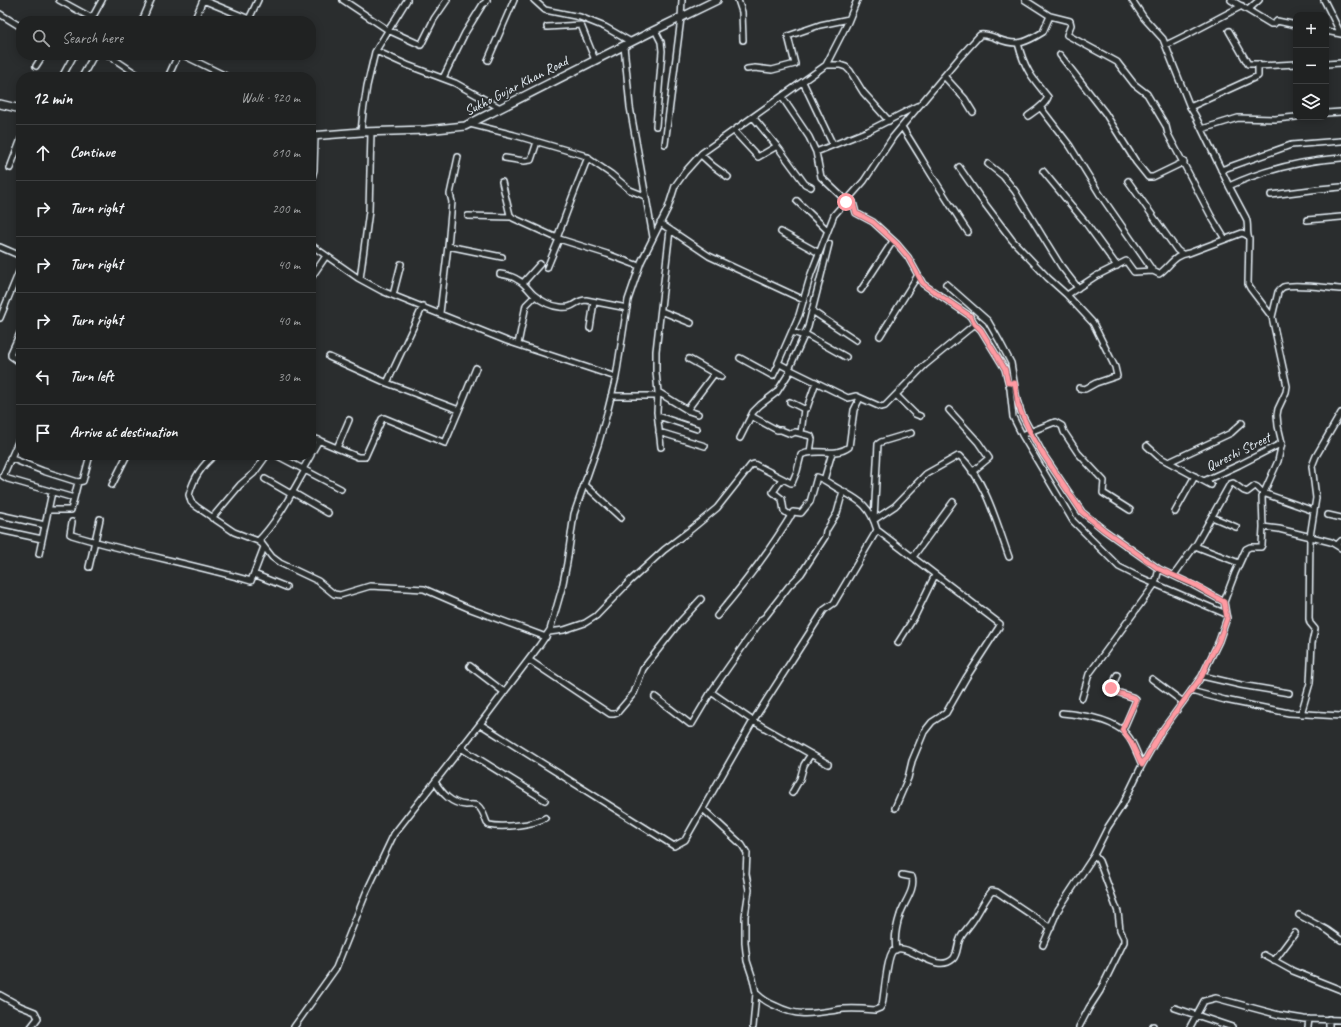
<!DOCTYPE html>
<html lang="en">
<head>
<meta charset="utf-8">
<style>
  :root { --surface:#202222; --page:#282a2a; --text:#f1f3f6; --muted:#a2a4a5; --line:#3d3f40 }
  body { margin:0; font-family:Caveat,sans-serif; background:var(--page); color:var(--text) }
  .controls { position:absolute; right:12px; top:12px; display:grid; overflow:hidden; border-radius:8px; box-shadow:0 2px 10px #0003 }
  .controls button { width:36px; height:36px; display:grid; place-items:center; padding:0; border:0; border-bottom:1px solid var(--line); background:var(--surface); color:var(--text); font:20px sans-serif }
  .stop { position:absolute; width:12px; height:12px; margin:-9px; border:3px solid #ff9aa2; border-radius:50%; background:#fff }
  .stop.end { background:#ff9aa2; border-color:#fff; box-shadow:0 1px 4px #0008 }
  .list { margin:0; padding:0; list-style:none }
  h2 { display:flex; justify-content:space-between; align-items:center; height:52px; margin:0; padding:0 16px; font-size:17px }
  h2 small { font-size:13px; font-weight:400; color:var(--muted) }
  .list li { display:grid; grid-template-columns:26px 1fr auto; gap:12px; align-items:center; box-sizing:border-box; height:56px; padding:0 16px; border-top:1px solid var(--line) }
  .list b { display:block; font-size:15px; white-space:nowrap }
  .list em { font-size:13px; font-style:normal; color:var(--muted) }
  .icon { flex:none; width:22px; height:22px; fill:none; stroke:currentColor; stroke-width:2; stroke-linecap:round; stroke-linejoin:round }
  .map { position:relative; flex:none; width:1341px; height:1027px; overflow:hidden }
  .search { position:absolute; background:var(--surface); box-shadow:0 2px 10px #0003; left:16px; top:16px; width:300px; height:44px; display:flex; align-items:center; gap:10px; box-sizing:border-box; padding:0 14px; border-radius:16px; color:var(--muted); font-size:15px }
  .panel { position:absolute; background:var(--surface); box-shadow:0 2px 10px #0003; left:16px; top:72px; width:300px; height:388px; border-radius:16px }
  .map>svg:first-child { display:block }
</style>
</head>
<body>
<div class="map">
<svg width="1341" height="1027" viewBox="0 0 1341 1027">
  <rect width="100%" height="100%" fill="#2a2d2e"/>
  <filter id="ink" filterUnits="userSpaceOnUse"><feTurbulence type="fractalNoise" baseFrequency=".025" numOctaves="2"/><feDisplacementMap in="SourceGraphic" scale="8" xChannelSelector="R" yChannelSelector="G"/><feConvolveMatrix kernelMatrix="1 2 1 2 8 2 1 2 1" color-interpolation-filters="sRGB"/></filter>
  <g filter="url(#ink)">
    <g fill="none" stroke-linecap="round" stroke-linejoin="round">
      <g stroke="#e8f1f8" stroke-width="8">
        <path id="street" d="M59,0L92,18
          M203,0L249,19L258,0
          M343,0L388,30L421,45L434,19L447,0
          M534,0L545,10L580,17L605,27L631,42
          M738,0L742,12L743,40
          M1025,0L1050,16L1070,21L1071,25L1067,35L1069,36L1117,62L1134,84L1147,94L1166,126L1168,134L1211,216L1225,239
          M1132,0L1144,18L1163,39L1190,107L1195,115L1229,186L1246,218C1249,225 1246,232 1249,239L1248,284L1250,288L1272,317L1287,386L1286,392L1278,409L1277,415L1278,426L1282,443L1278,461L1262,497L1263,527L1262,545L1261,547H1250L1246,549L1235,573L1224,602
          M1231,0L1271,24H1274L1277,21L1296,25
          M1324,0L1341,34
          M1248,10L1259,0
          M0,14L21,27
          M91,20L102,0
          M142,21L151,0
          M194,21L203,0
          M547,27L581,25L595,60
          M655,30L661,42L662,51L656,126
          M1326,31L1341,34
          M1018,43C1024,68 1032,78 1048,97C1045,105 1035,111 1028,116
          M1166,45C1192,33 1216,19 1242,6
          M624,46L630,107L653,237
          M376,51L407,65L455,83L500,108
          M108,55L141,77
          M183,55L226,76
          M1060,55L1105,113L1136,162L1148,177H1153L1184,162
          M488,60L514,0
          M1326,64L1341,63
          M826,65H840L846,67L850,71L863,92L889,121
          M36,66L43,55
          M1258,66L1296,64
          M747,69L755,68L772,70L795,64L788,36L820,25L849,19
          M944,76L965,99L973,112
          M62,77L74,55
          M82,77L94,55
          M168,77L178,55
          M443,78L465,33L483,4L485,3L487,0
          M803,82L833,145
          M782,97L809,137L816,152L821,177L841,196L845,202
          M1040,107L1070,146L1099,193L1153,271L1159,274C1170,266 1174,255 1189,253L1242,233L1247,235
          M1190,107L1258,76V64H1248L1229,31
          M1326,113L1341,112
          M753,117L780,150L805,184L811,187
          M470,124L514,135L583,155L611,174L630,190L645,196
          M902,127C924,162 945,198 968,232
          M1202,129L1238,118L1275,119L1296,117
          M734,131L758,157L777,146
          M361,132L363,112L367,86L375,52L407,0
          M665,144L681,18L682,0
          M816,152L868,131L917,106
          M701,155L713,166L728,177
          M505,158L524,161L531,160L537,142
          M988,164L1003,176L1015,191L1043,237L1061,266L1078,288
          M959,167L979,196L1012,240L1048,278L1067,295L1093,323L1115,367L1117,376L1096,383L1085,389L1079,388
          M10,168L21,139
          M1221,170L1291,145L1341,141
          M1043,171L1085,222L1117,266
          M311,181L314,170L315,136
          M1128,181L1177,250L1182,254
          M502,182L510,215L513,218L559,239L607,254L639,266
          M1229,186C1265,169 1301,161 1341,158
          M1271,195L1319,189L1341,187
          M850,198L853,202L856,213L873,222L897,244L908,257L923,284L970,316L975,324L981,330L1005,369L1010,389L1013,417L1022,435L1073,521L1119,567L1139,577L1226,614L1227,618L1219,641L1202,676L1161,732L1142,765L1123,804L1108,827L1093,857L1058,910L1043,945
          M797,201L827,230
          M468,216L511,217
          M1307,220L1341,217
          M660,223L709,256L804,300
          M781,232L819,253
          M557,238L572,198L588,157
          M311,245L358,278L382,291L507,341L616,377
          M448,246L452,202L450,194L458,157
          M0,247L21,256
          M547,268L559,239
          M500,274C507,275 513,276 518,280C525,283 529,291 534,295C541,301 551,306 560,307C575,309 575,300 586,300L627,308
          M311,278L326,256
          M360,279L369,211L371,132
          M523,283L540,264
          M946,284L988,321L1000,342L1011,363L1017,400L1022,415L1043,454L1082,512L1104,530L1159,569L1193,585L1224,602L1226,614
          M861,290L893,241
          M393,295L401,264
          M1067,295L1096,276L1126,261L1134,272L1153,271
          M661,311L691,323
          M812,311L856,340
          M440,313L448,246L502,257
          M1272,317L1278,292C1280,289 1280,289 1283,287C1293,283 1328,288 1341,289
          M0,318L21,267
          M975,324L925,365L885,406L881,407L856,396L848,398L791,370L778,363L799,315L811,274L834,215L864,181L893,137L960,57L980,35C986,34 993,37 998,39C1018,47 1027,42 1043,32L1050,16
          M590,328L594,302
          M21,331L11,353V356L21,363
          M792,332L805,336
          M805,334L846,357
          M880,336L918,275
          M518,344L526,305L535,296
          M329,357L387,383L459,410L476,368
          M740,358L773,376L779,364
          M689,359L721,377
          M789,369L808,327L829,244
          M387,383L423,306
          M658,392L689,411L698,414
          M896,395L915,414L920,416
          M611,396H658
          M790,402L804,409L801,433
          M804,409L807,408L816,382
          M687,410L714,374
          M949,410L978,442L989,458L972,472
          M658,416L697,429
          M751,416L777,430H781L791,434L795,432L811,436L812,439L810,452
          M659,432L705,446
          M911,433L881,442L878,444L874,520L895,506L926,474L958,456H960C986,481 997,524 1009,557
          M21,435L3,476L8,479L74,498
          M1022,435L1055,422L1062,426L1064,432L1078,453L1104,481L1103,493L1130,510
          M311,437L358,457H365L382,419L384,418L445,443L459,410
          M740,438L753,412L760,405L777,392L791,370
          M1147,446L1159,457L1211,485
          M661,447L657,412L658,392L656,372V351L670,230
          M337,448L349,420
          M311,454L319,440
          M215,455C202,465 193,480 189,495L191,502L197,507L234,532L258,541L262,544L272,557L280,563L318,581L334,594L340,595L370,586L424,589L468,608L546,637
          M276,455L341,489
          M10,458L43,471L78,482L83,481L90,455
          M1169,462L1231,433L1242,423
          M303,469L311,455
          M265,479L291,494
          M782,479L773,492L782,499L784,511L791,516
          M824,480L832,453
          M1204,481L1239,465L1282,443
          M584,484L621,518
          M112,485L127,455
          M292,492L328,513
          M48,510H71L78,482
          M1175,512L1195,476
          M0,515L45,525
          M1328,515L1341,518
          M1212,517L1236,527
          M212,518L240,485L254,473L267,455
          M72,522L70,534L72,535C131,553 192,564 251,581L264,547
          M1263,527L1279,529L1331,542L1341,548
          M0,530L42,539
          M258,541C278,521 291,494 305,470
          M1337,545L1341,541
          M1195,546L1239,563
          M39,554L52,492
          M913,557L953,502
          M89,567L100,519
          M254,574L286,587
          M1174,575L1197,543L1230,484L1233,483L1244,491L1247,492L1255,486L1257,487L1263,493L1314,511
          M717,616C745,583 771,549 793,512L801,513L810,502L817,477C824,479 830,484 837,488C858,500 869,503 877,530
          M549,632L564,630L585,623L596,616L630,581L664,550L689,531L717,508L751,465L754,464L791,483H792L797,471L801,455C817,447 834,458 849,447L854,410L860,398
          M898,643L915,616L935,575
          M529,660L610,714H614L617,713L634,693L643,669L679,623L701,599
          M470,666L504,692
          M1117,675L1111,690L1135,698L1136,700L1123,730
          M1202,676L1241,685L1289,693
          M1152,679L1183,702
          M1191,691L1225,700L1289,713L1341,716
          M711,692L753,721L828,764
          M655,697L690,724H692L711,692L762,619L765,617L789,586L801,574L825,537L826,531L837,513L843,491
          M1082,698L1089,674L1155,584L1159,569
          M1062,713C1081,715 1106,718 1122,730C1132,737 1137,754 1142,765
          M1301,714L1310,683L1312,643L1315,629L1310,623L1309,619L1310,537L1316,498L1312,466L1316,456L1341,413
          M480,724L674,846L685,840L753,721L824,610L834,603L877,530L1000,624L999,627L966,678L946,713L932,722L924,732L912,761L908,778L895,808
          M461,748L545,800
          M435,782C442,793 451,804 466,805C470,805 475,804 478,806C483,810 485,818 487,823L489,825C502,828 534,825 545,818
          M792,793L800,779L804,765L811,754
          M703,809L742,845L747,853L746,874L749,890L745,916V943L747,961L753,979L756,993L753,1027
          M1299,915L1327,930L1341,940
          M896,950C894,938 896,927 900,915C903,904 916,889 912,877L902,875
          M1264,955L1293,971L1341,990
          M1274,961L1295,933
          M756,993C762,999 768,1003 776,1006C801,1019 818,1012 844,1009C854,1008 865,1009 875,1010L880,1008L882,1005C884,996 887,956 893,951C907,940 935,975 953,959C958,954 957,945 960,939C963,932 970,926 974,919C980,910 985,899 992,891L997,892L1051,928
          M0,995L20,1006L35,1012L38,1018L31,1027
          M1175,1008L1232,1027
          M294,1027L336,968L366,893L394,834L480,724L539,646L550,630L562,588L567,563L574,514L598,445L607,413L616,377L628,300L641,262L668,208L675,186L685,172L702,153L826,65L848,22L857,0
          M1079,1027L1089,1008L1100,991L1124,942V938L1120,930L1118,912L1099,861L1094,855
          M1153,1027V1026
          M1190,1027L1204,1001L1216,998L1279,1015L1304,1019L1341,1020
          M1308,1027L1309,1019
          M1329,1027V1019"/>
      </g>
      <g stroke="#e8f1f8" stroke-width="10">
        <path id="secondary" d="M0,104L21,109
          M311,136L361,132L426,130L465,126L649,33L717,0"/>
      </g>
      <use href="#street" stroke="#2a2d2e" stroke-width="5"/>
      <use href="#secondary" stroke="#2a2d2e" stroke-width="7"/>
    </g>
  </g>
  <g fill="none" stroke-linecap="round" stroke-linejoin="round" filter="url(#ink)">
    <path stroke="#ff9aa2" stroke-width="5" d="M846,202L850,198L853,202L856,213L873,222L897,244L908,257L923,284L970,316L975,324L981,330L1005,369L1008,383H1015L1018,405L1030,432L1043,454L1082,512L1104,530L1159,569L1193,584L1224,602L1227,618L1219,641L1208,662L1202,676L1161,732L1142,765L1131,742L1122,730L1136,700L1135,698L1112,691L1111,688"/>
  </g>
  <g text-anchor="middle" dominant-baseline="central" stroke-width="3.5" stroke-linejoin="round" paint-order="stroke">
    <g font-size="14" fill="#e8f1f8" stroke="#2a2d2e">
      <text transform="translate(516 86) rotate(-27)">Sukho Gujar Khan Road</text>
      <text transform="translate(1238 452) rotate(-26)">Qureshi Street</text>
    </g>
  </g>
</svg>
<div class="controls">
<button>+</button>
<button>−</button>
<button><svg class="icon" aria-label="layers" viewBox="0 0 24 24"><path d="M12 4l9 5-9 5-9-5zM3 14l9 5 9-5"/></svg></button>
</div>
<div class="stop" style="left:846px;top:202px"></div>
<div class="stop end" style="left:1111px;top:688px"></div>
<div class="search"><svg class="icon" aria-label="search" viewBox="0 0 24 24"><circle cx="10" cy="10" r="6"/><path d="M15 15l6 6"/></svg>Search here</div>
<section class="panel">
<h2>12 min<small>Walk · 920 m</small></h2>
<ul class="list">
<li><svg class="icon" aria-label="ahead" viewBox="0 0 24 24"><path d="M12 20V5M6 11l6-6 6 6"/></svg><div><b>Continue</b></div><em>610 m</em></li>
<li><svg class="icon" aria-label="right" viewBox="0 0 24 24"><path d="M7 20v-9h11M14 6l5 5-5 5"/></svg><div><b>Turn right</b></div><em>200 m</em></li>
<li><svg class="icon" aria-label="right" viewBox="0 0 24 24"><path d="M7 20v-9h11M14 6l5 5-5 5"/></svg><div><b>Turn right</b></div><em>40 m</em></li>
<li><svg class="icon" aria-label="right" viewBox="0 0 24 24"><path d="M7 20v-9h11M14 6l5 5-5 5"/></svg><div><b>Turn right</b></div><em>40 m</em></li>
<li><svg class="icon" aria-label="left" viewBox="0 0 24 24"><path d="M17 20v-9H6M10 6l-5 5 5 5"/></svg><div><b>Turn left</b></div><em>30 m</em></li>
<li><svg class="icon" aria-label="arrive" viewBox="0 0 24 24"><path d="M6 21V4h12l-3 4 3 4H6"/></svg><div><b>Arrive at destination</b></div></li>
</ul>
</section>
</div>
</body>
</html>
